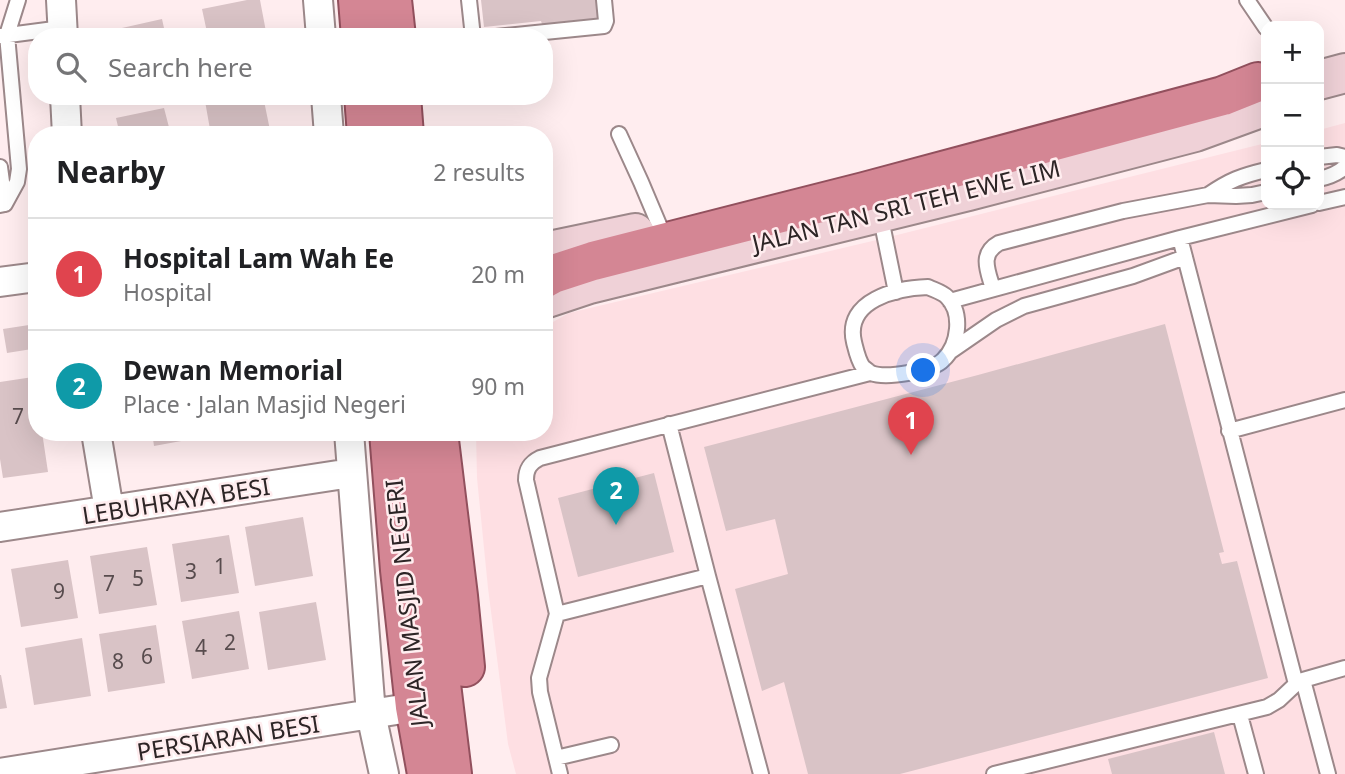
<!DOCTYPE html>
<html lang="en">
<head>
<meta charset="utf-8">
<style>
  :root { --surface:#fff; --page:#f2f2f2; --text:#202124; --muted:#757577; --line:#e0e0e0; --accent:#1a73e8 }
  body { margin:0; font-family:"Noto Sans",sans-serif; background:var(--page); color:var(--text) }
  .controls { position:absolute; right:21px; top:21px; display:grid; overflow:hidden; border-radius:14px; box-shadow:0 7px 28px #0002 }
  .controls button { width:63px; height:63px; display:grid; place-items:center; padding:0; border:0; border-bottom:2px solid var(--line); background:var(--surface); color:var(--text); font:35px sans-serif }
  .you { position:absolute; left:924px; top:371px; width:24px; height:24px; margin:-18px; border:5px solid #fff; border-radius:50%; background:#1a73e8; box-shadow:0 0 0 10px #1a73e833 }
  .badge { display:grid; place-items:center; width:46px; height:46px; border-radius:50%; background:var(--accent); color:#fff; font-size:23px; font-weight:700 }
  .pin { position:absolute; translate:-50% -58px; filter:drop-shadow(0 2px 4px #0008) }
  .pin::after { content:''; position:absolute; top:37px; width:24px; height:21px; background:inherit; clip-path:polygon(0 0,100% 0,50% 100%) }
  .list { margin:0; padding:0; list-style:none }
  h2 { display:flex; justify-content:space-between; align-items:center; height:91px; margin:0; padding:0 28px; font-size:30px }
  h2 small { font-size:23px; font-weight:400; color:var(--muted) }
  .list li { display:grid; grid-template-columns:46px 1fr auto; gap:21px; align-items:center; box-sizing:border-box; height:112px; padding:0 28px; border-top:2px solid var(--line) }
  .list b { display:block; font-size:26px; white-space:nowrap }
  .list p { margin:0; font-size:23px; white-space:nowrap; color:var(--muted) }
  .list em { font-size:23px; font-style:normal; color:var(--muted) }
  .icon { flex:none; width:38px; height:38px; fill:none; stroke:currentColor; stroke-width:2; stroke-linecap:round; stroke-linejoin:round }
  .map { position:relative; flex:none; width:1345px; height:774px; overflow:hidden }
  .search { position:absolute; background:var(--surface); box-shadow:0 7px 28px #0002; left:28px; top:28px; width:525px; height:77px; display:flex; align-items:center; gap:18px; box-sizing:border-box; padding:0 24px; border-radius:28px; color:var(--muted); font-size:26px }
  .panel { position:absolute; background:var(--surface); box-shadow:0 7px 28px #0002; left:28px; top:126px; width:525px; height:315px; border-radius:28px }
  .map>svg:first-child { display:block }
</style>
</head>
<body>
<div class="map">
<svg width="1345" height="774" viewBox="0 0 1345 774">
  <rect width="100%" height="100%" fill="#ffedef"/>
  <path fill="#fedfe3" d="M1345,123V774H516L508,744L488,588L477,478L476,432H544V327L569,313L885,238L1266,143V205H1319V130Z"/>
  <path fill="#d9c3c6" d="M247,0H260L267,37H208L202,9Z
    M481,0H597L599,18L542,24L541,21L484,27Z
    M162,19L166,37H115L113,30Z
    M227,96H263L271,135H211L205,101Z
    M164,108L171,135H120L116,118Z
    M1165,324L1224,552L1219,553L1222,564L1237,561L1268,678L900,774H808L784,682L762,691L735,589L788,574L775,519L726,531L704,447L978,375Z
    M29,325L32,349L7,353L3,329Z
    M33,377L37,401V432H42L48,472L3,478L0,459V382Z
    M152,432H202L203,437L154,446Z
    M654,473L674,552L578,577L558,498Z
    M303,517L313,576L255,586L245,527Z
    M229,535L239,593L181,602L172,544Z
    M147,547L157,605L99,614L90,556Z
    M68,560L78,618L21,627L11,569Z
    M316,602L326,660L268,670L259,612Z
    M239,611L249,669L192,679L182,621Z
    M156,625L165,683L108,692L99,634Z
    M82,638L91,696L34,705L25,648Z
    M0,675H1L7,708L0,709Z
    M1214,732L1225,774H1112L1108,759Z"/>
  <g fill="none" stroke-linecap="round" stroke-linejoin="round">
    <g stroke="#9c888a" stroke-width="18">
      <path id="service" d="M469,0L473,37
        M1247,0L1266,28
        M1,36L62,28
        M496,37L604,26L606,21L604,0
        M619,134L641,182L660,227
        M1319,157L1337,155L1345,157
        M0,167L5,204
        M1319,179C1329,177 1337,174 1345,167
        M1208,195C1230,180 1241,176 1266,170
        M1319,203L1345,197
        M0,205L5,204L17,182L19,169L7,35L18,0
        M880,214L896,292
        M1180,238L1296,684
        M928,287C934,290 942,292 947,297C963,313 959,345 943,360C933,371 886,379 871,373C870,373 865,368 863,367C858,360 856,350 854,342C844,300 897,288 928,287Z
        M993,289C988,271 979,254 999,243L1123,211L1208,195L1236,196L1252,195L1266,192
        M950,301L1180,238L1312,205
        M951,351L996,320L1024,306L1133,276L1185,257
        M669,424L708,576L761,774
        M1229,431L1345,400
        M557,614L708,576
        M1303,680L1328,774
        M1240,715L1256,774
        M556,758L611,745
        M560,774L540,692L539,678L557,614L526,480C526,469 530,463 540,458L870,373
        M994,774L1267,707L1279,700L1296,684L1303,680L1345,668"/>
    </g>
    <g stroke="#9c888a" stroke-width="32">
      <path id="minor" d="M61,0L63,37
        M318,0L321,37
        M65,96L67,135
        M326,96L329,135
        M0,282L37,277
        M96,432L109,510
        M349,432L371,714L384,774
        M0,527L351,473
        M0,773L415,707"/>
    </g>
    <g stroke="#9c888a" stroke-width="42">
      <path id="secondary" d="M1319,80L1345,73
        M544,252L635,233
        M544,299L589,284L968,191L1195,132L1266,106"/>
    </g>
    <g stroke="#92505d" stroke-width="42">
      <path id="trunk" d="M358,0L361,37
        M392,0L396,37
        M364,96L367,135
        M401,96L404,135
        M544,279L553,274L593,261L864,192L1223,96L1258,82
        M389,432L400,570L415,707L427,774
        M421,432L416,460V480L452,774
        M438,432L458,596L465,667"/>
    </g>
    <use href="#service" stroke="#fff" stroke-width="14"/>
    <use href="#minor" stroke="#fff" stroke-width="28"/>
    <use href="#secondary" stroke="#efd1d7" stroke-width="38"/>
    <use href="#trunk" stroke="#d48694" stroke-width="38"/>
  </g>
  <g text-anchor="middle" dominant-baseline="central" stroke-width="5" stroke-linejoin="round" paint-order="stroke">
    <g font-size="21" fill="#584c4e">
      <text x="18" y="416">7</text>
      <text x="220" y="566">1</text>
      <text x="191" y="571">3</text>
      <text x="138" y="578">5</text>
      <text x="109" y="583">7</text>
      <text x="59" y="591">9</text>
      <text x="230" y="642">2</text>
      <text x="201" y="647">4</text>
      <text x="147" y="656">6</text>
      <text x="118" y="661">8</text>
    </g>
    <g font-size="24" fill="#2d2526" stroke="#ffedef">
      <text transform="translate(906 205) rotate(-14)">JALAN TAN SRI TEH EWE LIM</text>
      <text transform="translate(176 500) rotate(-9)">LEBUHRAYA BESI</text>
      <text transform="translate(406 603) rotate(-96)">JALAN MASJID NEGERI</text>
      <text transform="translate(228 737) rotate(-9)">PERSIARAN BESI</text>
    </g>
  </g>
</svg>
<div class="controls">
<button>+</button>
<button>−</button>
<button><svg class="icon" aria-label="locate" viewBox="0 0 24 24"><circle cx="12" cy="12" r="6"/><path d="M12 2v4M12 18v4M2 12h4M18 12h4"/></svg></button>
</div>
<div class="you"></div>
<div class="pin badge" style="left:911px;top:455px;background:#e0444e">1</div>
<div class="pin badge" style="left:616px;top:525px;background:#0f9aa8">2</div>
<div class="search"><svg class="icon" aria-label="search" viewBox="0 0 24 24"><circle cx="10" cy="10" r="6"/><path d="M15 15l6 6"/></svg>Search here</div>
<section class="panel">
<h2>Nearby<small>2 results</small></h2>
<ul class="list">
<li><span class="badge" style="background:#e0444e">1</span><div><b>Hospital Lam Wah Ee</b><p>Hospital</p></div><em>20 m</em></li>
<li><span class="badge" style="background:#0f9aa8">2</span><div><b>Dewan Memorial</b><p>Place · Jalan Masjid Negeri</p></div><em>90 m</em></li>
</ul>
</section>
</div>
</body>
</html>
